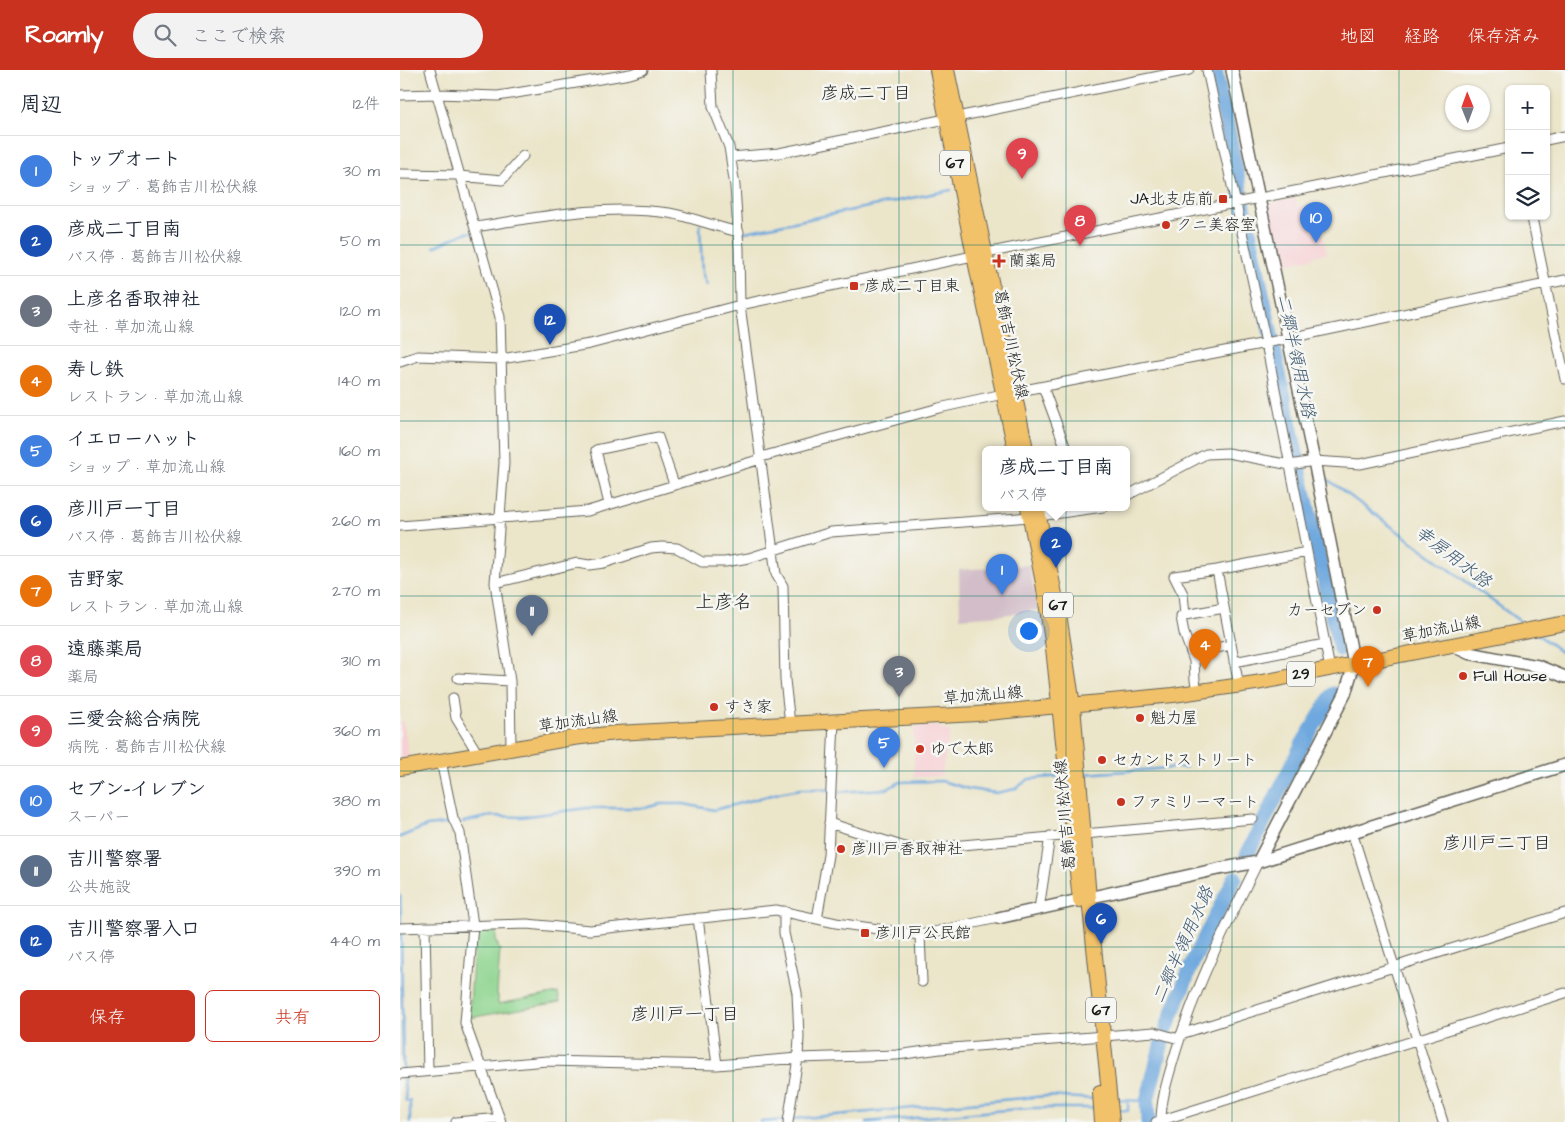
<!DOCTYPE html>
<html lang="ja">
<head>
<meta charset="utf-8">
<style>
  :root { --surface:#fff; --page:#f2f2f3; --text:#1f2937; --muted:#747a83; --line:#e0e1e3; --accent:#c8321e }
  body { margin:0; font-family:"Architects Daughter","Klee One",sans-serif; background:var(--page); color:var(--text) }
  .controls { position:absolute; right:15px; top:15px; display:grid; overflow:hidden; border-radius:8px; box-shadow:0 1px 4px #0004 }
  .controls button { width:45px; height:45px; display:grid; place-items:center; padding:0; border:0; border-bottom:1px solid var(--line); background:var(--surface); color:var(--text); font:25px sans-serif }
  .compass { position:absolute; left:1045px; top:15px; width:45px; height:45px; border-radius:50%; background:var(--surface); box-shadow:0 1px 4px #0004; rotate:359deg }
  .you { position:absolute; left:628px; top:560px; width:18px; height:18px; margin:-12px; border:4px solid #fff; border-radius:50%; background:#1a73e8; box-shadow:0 0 0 8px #1a73e833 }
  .badge { display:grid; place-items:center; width:32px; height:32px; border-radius:50%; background:var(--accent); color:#fff; font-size:16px; font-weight:700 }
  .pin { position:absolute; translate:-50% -41px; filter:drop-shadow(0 1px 2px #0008) }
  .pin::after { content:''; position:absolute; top:26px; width:18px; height:15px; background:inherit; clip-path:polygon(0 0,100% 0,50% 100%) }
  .popup { position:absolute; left:582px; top:376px; width:148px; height:65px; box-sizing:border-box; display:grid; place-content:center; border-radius:8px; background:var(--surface); filter:drop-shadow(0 1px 4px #0005); font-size:16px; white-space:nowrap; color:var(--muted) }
  .popup b { font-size:19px; color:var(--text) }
  .popup::after { content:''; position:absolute; left:50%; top:100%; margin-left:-10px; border:10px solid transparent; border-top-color:var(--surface) }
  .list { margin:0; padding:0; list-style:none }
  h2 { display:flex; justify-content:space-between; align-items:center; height:65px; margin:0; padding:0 20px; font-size:21px }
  h2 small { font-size:16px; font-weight:400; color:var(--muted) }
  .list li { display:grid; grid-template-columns:32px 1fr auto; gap:15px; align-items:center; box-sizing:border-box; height:70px; padding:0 20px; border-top:1px solid var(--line) }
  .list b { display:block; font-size:19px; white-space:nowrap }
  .list p { margin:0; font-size:16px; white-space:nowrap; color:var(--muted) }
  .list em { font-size:16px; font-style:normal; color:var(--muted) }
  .actions { display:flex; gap:10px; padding:15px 20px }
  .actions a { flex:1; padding:11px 0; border:1px solid var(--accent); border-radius:8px; text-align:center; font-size:18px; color:var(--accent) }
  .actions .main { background:var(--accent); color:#fff }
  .icon { flex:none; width:28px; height:28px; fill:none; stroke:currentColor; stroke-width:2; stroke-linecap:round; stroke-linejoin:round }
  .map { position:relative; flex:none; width:1165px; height:1052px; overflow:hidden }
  header { display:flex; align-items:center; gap:30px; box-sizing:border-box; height:70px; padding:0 25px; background:var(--accent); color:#fff }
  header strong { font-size:24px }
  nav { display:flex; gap:28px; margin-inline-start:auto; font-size:18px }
  .search { width:350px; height:45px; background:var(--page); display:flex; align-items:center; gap:12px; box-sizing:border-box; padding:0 18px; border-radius:28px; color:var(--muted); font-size:19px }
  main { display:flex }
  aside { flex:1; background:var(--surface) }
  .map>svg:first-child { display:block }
</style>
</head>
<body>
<header>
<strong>Roamly</strong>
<div class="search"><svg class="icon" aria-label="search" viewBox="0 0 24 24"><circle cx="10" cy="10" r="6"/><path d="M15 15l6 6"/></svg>ここで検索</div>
<nav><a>地図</a><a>経路</a><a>保存済み</a></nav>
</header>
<main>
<aside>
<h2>周辺<small>12件</small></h2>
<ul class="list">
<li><span class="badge" style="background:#3f7fe0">1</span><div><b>トップオート</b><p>ショップ · 葛飾吉川松伏線</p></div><em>30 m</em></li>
<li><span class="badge" style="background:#1a4fb4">2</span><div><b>彦成二丁目南</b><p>バス停 · 葛飾吉川松伏線</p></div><em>50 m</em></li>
<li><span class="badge" style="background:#6b7280">3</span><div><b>上彦名香取神社</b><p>寺社 · 草加流山線</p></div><em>120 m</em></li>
<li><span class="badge" style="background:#e8710a">4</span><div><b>寿し鉄</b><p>レストラン · 草加流山線</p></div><em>140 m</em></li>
<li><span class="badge" style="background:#3f7fe0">5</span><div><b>イエローハット</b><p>ショップ · 草加流山線</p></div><em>160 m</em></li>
<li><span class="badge" style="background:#1a4fb4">6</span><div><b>彦川戸一丁目</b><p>バス停 · 葛飾吉川松伏線</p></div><em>260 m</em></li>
<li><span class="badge" style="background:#e8710a">7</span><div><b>吉野家</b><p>レストラン · 草加流山線</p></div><em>270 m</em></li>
<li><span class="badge" style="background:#e0444e">8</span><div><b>遠藤薬局</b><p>薬局</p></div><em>310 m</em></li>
<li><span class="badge" style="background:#e0444e">9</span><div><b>三愛会総合病院</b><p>病院 · 葛飾吉川松伏線</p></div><em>360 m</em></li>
<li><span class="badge" style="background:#3f7fe0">10</span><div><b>セブン-イレブン</b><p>スーパー</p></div><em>380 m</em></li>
<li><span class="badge" style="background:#5c6f8a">11</span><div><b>吉川警察署</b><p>公共施設</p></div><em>390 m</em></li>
<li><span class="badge" style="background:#1a4fb4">12</span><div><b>吉川警察署入口</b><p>バス停</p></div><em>440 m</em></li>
</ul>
<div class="actions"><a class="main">保存</a><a>共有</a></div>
</aside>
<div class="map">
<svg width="1165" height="1052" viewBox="0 0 1165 1052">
  <rect width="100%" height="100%" fill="#f6f6f2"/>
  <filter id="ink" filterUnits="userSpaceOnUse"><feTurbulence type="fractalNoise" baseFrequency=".02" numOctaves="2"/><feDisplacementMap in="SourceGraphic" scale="10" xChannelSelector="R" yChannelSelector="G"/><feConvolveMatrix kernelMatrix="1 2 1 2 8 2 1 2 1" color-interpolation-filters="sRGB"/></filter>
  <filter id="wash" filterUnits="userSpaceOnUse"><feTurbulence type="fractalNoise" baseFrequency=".0096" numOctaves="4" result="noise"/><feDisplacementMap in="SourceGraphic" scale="20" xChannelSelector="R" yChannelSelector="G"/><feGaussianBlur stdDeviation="1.12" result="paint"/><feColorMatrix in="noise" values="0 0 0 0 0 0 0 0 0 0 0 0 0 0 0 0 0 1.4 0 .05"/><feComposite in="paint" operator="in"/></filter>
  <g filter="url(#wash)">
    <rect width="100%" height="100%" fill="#ebe5c9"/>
    <path fill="#f7cfd4" d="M895,128L897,136L902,135L907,156L920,153L927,183L914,186V188L881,195L868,134Z
      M3,651L9,688L0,690V652Z
      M536,656L550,662L541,706L514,707V657Z"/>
    <path fill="#d2bdc8" d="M629,495L638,540L602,545L560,548L559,500Z"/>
    <path fill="#8dd48e" stroke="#547855" d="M78,861H96V874H98V878L100,879L97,925H98V934L158,923L160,932L69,948L75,864Z"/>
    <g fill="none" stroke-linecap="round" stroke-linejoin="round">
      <path stroke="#6ea8de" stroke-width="2.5" d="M300,155L302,203L307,215
        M92,159L148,150
        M340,163L551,120
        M34,177L65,163L74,162
        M927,409L1125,555
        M1137,564L1165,585
        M683,704L786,697
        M63,752L91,746L121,747L187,738H245L261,734H284L314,740L383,722L401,719H422L438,722L487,719L500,712L542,711L569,719L596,723L615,719L629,709L662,706
        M0,767L27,756L52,753
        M0,826L1,855
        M1,860L3,1000L6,1031H10V1052
        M715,1030L747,1031
        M714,1039L728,1041V1031
        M392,1049L647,1026L695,1029
        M360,1052L386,1050
        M467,1052L630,1038H696"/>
      <path stroke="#6ea8de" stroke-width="15" d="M815,0L899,398L940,579
        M847,785L902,675L933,624
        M767,957L794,889L835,808
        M748,1052L747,1031L762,972"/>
    </g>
  </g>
  <g filter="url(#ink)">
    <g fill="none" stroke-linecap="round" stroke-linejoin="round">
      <g stroke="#646259" stroke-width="11">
        <path id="minor" d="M30,0L100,247L104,393L95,513L110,611L111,679
          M311,0L313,37L329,77L335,116L339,179L340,235L376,504L383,516L385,610L390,654
          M807,0L866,273L930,599
          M0,25L37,24L98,26L230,4L243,0
          M557,47L789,0
          M1146,70L1165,66
          M331,87L379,83L546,49
          M0,104L59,105
          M59,106L102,110L123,86
          M1132,148L1165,309
          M75,157C139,147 203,134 269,143C292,147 315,157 339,162
          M0,292L18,286L101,289L190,274L340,235L606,179L1109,78
          M643,317L666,379
          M614,322L866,273L1165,210
          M361,387L539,338L603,324
          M726,426L806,384L828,383L890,395L914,391L960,394L1165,351
          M209,434L196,380L258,367L274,414
          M639,446L703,437
          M0,456L188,441L361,389
          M817,500L839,616
          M95,513L177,493L189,495L204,493L251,478L262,477L277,478L302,492H325L349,488L431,462L630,447
          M785,545L824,538
          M791,583L831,575
          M834,592L925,574
          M58,608L110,611
          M797,621L795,610L794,591L784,563L781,547L785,545L783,524L774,506L817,500L907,482
          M53,628L56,648L78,684
          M41,691L53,748L60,763L73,855L65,953L101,1052
          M429,753L505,777L517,779L673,765
          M952,762L1043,1052
          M684,764L853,749
          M639,839L650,766
          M384,841V863L397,923L399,966L398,988L388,1052
          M298,848L317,995
          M417,849L428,785L434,651
          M25,857L28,1001
          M0,858L127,854L190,860L376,840L436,853L520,865L598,848
          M520,865L522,912
          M781,964L1165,843
          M0,1004L147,991L317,995L398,988L497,985L540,979L754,962L779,969
          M56,1052L100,1048
          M756,1052L1165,923
          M761,1052C761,1027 769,1005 776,981C796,915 827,854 858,792"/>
      </g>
      <g stroke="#646259" stroke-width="14">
        <path id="tertiary" d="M832,0L914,391L954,594L945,624L858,792
          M1051,575L1068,583L1138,596L1165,607
          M598,848L818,799L858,792L1165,695"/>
      </g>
      <g stroke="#646259" stroke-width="16">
        <path id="primary" d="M537,0L574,186L615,379
          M547,0L626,379
          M628,437L643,513L653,578L680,830
          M637,437L659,544L673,635L689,828L712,1052
          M0,698L173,668L216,663L577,644L773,625L862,612L1165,553
          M700,1023L702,1052"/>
      </g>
      <use href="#minor" stroke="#fff" stroke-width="9"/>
      <use href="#tertiary" stroke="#fff" stroke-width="11"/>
      <use href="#primary" stroke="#f2c26a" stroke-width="14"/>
    </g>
  </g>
  <path fill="none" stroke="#0f766e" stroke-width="1" stroke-opacity="0.55" d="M166,0V1052M333,0V1052M499,0V1052M666,0V1052M832,0V1052M999,0V1052M0,175H1165M0,351H1165M0,526H1165M0,701H1165M0,877H1165"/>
  <g fill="#c8321e" stroke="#f6f6f2" stroke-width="2">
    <rect x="818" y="124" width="10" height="10" rx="2.5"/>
    <circle cx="766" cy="155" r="5"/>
    <path d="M596.5 183.5h5v5h5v5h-5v5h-5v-5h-5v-5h5z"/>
    <rect x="449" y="211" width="10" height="10" rx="2.5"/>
    <circle cx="977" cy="540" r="5"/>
    <circle cx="1063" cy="606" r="5"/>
    <circle cx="314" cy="637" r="5"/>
    <circle cx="740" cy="648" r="5"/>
    <circle cx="520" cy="679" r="5"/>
    <circle cx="702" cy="690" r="5"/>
    <circle cx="721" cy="732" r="5"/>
    <circle cx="441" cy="779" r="5"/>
    <rect x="460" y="858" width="10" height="10" rx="2.5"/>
  </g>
  <g text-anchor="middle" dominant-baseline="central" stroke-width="5" stroke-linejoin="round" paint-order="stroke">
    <g fill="#f6f6f2" stroke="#5d5d5c" stroke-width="1">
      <rect x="540" y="80.5" width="30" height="25" rx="4"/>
      <rect x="643" y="522.5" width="30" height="25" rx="4"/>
      <rect x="887" y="591.5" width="28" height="25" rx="4"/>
      <rect x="686" y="927.5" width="30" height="25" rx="4"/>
    </g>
    <g font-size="15" font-weight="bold" fill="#1c1c1c">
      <text x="555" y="93">67</text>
      <text x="658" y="535">67</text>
      <text x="901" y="604">29</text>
      <text x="701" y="940">67</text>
    </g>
    <g font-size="16" fill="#1c1c1c" stroke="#f6f6f2" text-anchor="start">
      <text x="813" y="129" text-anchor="end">JA北支店前</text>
      <text x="776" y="155">クニ美容室</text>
      <text x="609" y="191">蘭薬局</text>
      <text x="464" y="216">彦成二丁目東</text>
      <text x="967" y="540" text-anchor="end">カーセブン</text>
      <text x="1073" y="606">Full House</text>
      <text x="324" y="637">すき家</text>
      <text x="750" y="648">魁力屋</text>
      <text x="530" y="679">ゆで太郎</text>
      <text x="712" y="690">セカンドストリート</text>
      <text x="731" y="732">ファミリーマート</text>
      <text x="451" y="779">彦川戸香取神社</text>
      <text x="475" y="863">彦川戸公民館</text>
    </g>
    <g font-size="16" fill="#1c1c1c" stroke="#f6f6f2">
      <text transform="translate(611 274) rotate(78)">葛飾吉川松伏線</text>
      <text transform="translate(1041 559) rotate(-11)">草加流山線</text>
      <text transform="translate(583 625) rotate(-5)">草加流山線</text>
      <text transform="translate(178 651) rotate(-8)">草加流山線</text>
      <text transform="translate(665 745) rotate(-95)">葛飾吉川松伏線</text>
    </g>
    <g font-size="18" fill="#1c1c1c" stroke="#f6f6f2">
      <text x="466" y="23">彦成二丁目</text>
      <text x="1097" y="773">彦川戸二丁目</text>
      <text x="285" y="944">彦川戸一丁目</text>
    </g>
    <g font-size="18" font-style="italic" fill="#415b73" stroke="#f6f6f2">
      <text transform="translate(896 286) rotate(78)">二郷半領用水路</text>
      <text transform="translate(1053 487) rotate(37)">幸房用水路</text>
      <text transform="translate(783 875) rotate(-66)">二郷半領用水路</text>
    </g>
    <g font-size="19" fill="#1c1c1c" stroke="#f6f6f2">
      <text x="324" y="532">上彦名</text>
    </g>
  </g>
</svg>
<div class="controls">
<button>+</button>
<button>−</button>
<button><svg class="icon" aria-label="layers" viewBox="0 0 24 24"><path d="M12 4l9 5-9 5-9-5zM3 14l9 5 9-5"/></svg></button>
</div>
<svg class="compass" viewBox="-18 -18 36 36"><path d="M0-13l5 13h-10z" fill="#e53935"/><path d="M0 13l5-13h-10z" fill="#747a83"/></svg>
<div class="you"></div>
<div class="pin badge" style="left:602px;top:525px;background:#3f7fe0">1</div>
<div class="pin badge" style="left:656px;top:498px;background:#1a4fb4">2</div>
<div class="popup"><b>彦成二丁目南</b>バス停</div>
<div class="pin badge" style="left:499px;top:627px;background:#6b7280">3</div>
<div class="pin badge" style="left:805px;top:600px;background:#e8710a">4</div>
<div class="pin badge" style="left:484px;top:698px;background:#3f7fe0">5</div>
<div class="pin badge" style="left:701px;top:874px;background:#1a4fb4">6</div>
<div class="pin badge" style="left:968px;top:617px;background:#e8710a">7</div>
<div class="pin badge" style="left:680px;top:176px;background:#e0444e">8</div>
<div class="pin badge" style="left:622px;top:109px;background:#e0444e">9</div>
<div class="pin badge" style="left:916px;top:173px;background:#3f7fe0">10</div>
<div class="pin badge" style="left:132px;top:566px;background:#5c6f8a">11</div>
<div class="pin badge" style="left:150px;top:275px;background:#1a4fb4">12</div>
</div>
</main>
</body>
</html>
